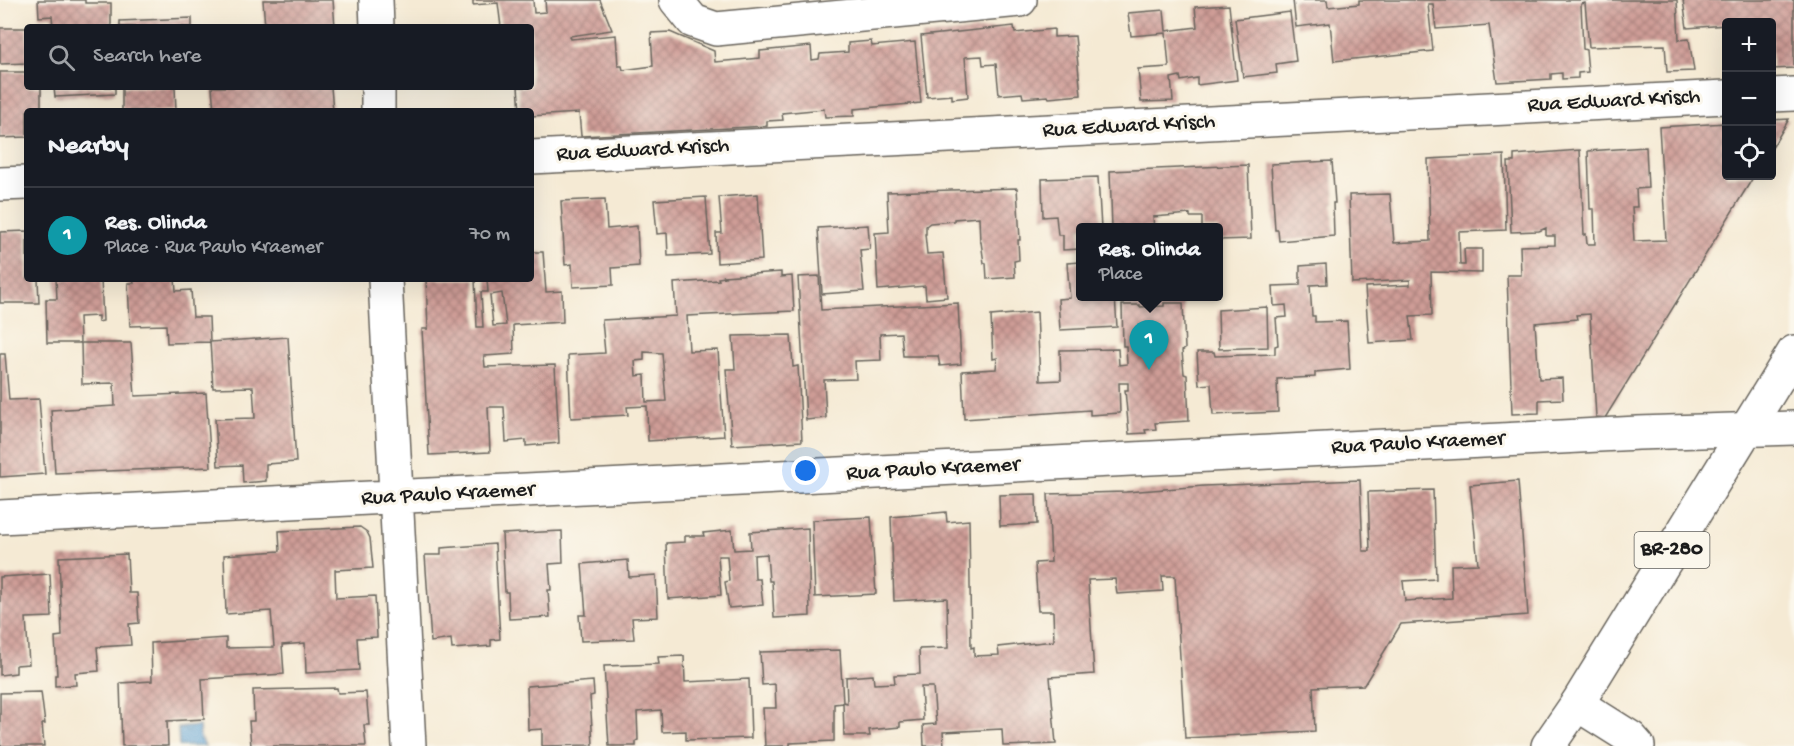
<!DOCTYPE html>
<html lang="en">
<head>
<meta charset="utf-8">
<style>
  :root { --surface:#171b24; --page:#242831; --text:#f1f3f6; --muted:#9ea1a6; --line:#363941; --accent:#ea580c }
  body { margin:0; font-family:"Gochi Hand",sans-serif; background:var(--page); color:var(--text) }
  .controls { position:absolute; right:18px; top:18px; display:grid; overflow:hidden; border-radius:6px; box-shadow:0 6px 24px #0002 }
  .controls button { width:54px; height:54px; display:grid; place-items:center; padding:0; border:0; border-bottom:2px solid var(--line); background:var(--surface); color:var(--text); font:30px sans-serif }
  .you { position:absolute; left:806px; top:471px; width:21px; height:21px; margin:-15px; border:4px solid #fff; border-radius:50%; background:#1a73e8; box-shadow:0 0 0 9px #1a73e833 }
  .badge { display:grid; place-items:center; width:39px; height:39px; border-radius:50%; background:var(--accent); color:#fff; font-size:20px; font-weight:700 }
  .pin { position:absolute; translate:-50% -50px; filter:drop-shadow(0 2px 3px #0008) }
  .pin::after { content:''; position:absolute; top:32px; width:21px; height:18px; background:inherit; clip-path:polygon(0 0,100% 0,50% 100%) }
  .popup { position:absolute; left:1076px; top:223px; width:147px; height:78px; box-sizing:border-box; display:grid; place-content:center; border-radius:6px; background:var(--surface); filter:drop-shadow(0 2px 4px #0005); font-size:20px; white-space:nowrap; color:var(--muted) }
  .popup b { font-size:22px; color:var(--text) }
  .popup::after { content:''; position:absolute; left:50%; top:100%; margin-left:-12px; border:12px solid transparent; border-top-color:var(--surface) }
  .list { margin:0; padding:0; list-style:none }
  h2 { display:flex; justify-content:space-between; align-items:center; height:78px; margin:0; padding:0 24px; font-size:26px }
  h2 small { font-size:20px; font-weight:400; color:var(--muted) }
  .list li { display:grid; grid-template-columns:39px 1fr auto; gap:18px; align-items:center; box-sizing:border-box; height:96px; padding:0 24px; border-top:2px solid var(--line) }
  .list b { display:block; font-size:22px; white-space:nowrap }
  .list p { margin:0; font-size:20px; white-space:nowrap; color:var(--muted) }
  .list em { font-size:20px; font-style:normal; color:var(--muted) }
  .icon { flex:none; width:33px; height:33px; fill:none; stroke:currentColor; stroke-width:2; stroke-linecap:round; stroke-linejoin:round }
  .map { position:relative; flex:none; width:1794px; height:746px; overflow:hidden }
  .search { position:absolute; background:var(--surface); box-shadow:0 6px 24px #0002; left:24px; top:24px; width:510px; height:66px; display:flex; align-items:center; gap:15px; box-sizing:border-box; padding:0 21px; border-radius:6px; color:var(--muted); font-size:22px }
  .panel { position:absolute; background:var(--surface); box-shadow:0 6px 24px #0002; left:24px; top:108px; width:510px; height:174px; border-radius:6px }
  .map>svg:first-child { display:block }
</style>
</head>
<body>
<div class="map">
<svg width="1794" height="746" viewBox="0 0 1794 746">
  <defs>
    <pattern id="water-ripples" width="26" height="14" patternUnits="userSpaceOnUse" patternTransform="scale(1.5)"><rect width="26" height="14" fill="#5fa2d4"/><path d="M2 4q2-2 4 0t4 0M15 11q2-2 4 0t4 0" fill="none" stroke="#4e83ab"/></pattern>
    <pattern id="building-cross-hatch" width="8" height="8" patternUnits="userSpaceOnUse" patternTransform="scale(1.5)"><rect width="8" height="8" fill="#cf9d97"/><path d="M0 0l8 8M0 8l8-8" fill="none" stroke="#a77f7a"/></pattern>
  </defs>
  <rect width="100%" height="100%" fill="#fbf7ec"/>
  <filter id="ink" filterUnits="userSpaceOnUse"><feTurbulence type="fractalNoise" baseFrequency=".0167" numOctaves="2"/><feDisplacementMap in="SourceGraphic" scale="12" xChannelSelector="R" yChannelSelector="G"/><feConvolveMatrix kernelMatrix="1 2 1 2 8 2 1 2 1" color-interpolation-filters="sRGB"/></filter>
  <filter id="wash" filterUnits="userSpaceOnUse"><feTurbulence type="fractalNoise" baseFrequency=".008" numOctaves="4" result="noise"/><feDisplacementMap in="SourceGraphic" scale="24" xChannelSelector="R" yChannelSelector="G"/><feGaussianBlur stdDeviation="1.35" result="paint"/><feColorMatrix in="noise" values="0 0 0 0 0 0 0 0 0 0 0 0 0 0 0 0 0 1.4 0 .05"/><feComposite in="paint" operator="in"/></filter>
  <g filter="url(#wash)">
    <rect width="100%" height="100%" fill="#f5ead4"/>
    <path fill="url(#water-ripples)" stroke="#3e5f78" stroke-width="1.5" d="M199,726L200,738L205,746H179L178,728Z"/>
    <g id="blocks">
      <path fill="url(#building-cross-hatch)" fill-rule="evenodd" d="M38,0H85V3H111V27H53L52,16L39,17Z
        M263,0H333L335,27H265Z
        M473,0H533L534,13L546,12L545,0H600L612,30L570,36L571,39L616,35L618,66H622L623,70L653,66L651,33L670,32L714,51L715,62L760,58V51L811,46L812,60L819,59L820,54L848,52V43L871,41L872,46L915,42L921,103L854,109V116L825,117L824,109L782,113L783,120L767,121V126L581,136L579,113L531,116V111H520L518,87H531V27H501L498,3L473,5Z
        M1293,0H1327L1328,7L1359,4V0H1677L1679,40L1689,39L1694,71L1667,72L1665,45L1589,47L1585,3L1581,4L1583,49L1586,50L1588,72L1578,73V78L1562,79V73L1551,74V79L1497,82L1489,25L1436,29L1433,4H1428L1433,51L1334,61L1330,23L1296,27Z
        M1683,0H1794V68L1772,69V22H1726V25L1687,28Z
        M1229,5L1237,80L1197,85V78L1181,81L1180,76L1171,78L1173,101L1141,102L1138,69L1169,67L1166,33L1131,36L1128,13L1164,10L1166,31L1197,27L1195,7Z
        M1290,12L1296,61L1276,64L1277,73L1243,77L1235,19Z
        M192,18V27H120V21Z
        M1014,26L1015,33L1054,29V37L1075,36L1081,95L1049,98L1048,96L1023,98L1022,93L999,95L996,64L983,65L982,56L965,57L968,97L952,99V95L927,97L921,36Z
        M0,28H27V63L0,64Z
        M0,72H27V87H41V111H27V137L0,138Z
        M54,87H115V94L55,97Z
        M122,87H175L176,111H122Z
        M212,87H331L333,111H214Z
        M1789,119L1772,148V120Z
        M1726,123V176H1754L1605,418L1596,417L1590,314L1576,315L1577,319L1535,323L1539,379L1562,378L1563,399L1539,400V413L1512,414L1507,275H1521L1520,246L1555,245V236H1546V228L1539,231L1511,232L1508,162H1514V155L1580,150L1584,235L1586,234L1587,244H1595L1594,209H1590L1588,151L1646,147L1648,188L1636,189L1637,207H1632L1634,241L1666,240L1659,127Z
        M1504,155L1506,230L1459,232L1460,265H1465L1464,249H1482V273L1431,272L1432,315L1410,316L1413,340L1369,343L1365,287L1410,285V280L1352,283L1349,195L1390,194L1394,243L1430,241L1428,159Z
        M1332,161L1335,203H1333L1334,236L1279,241L1278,230H1275L1271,164Z
        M1248,165L1251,239L1218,240V228H1202V217H1190V214L1153,217L1154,228H1112L1110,171Z
        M1098,177L1101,228H1080V249L1063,250V235H1058L1056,216L1043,217L1042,179Z
        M1017,188L1020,240H1018L1019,260L1014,261L1015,277L987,279L986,263H984L981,242H980L979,217L954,219V221L930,223L926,226V234H925L927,254L943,253L947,297L926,299L925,286L878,290L875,233L889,232L887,192Z
        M758,194L762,260L717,263L716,233H722L719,197Z
        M706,197L710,254L668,256L667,233L657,234L654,200Z
        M605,199L607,229L637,226L639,266L612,268L613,285L573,287L572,264L565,265L561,201Z
        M868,225L870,249L860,250L864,291L822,294L818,228Z
        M27,231V279H38L39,303H0V232Z
        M531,252H543L546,292L562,291L563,322L513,325L514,354L484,356L485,367L555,365L559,443L526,446V440L506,442L504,407H488L490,452L429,455L422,329H428L426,279H475L477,327H483L481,292H488L487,279H531ZM502,293L506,325L493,326L490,295Z
        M1080,262V296H1115L1117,327L1060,330L1058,299L1070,298L1067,263Z
        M1326,264L1327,284L1310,285L1312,316H1315V322L1347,321L1350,369L1315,372V377L1277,379L1278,412L1213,415L1211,384L1199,385L1197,352H1214L1215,356L1275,354V346L1278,345L1276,318L1287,317L1286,305L1274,306L1273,286L1300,285V266Z
        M781,272V277L792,276L794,311L687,316L689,351L718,350L724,436L648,441L647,406L627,407L628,415L571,418L568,355L605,353L602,320L676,316L674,283L719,280L718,278L725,277L724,276ZM644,352L662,353L666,401L646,402L645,375L636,376L635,361L644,360Z
        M819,276L821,310L958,303L961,364L940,366L938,356H903L901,333L880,334L881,360L855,361L856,379L824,380L826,418L806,420L798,277Z
        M56,279H101L103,321L98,322V316L79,317L80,343H47L46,299H57Z
        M133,279H175L176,291L191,290L193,317H209L210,342L288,337L296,462L266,464V481L243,483L242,465L218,466L215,419L255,418L253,387L213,388L210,342L167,343L166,325L130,326L128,283H134Z
        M1164,303H1183L1185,349L1182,351L1184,374L1187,375L1189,421L1155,423L1156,429L1145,430L1146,433L1129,434L1125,390H1128V383H1119L1120,413L1090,415V410L964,419L962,371L996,369L997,358L993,359L991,316L1037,312L1040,381L1061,380L1060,350L1118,349L1119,365L1127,364L1126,346H1123L1122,305H1140V307L1164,306Z
        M1267,307L1268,347L1219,349L1218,310Z
        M791,335L793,367L798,366L802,441L732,445L726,369H735L733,336Z
        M81,343H131L135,396L206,393L211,467L55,473L51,410L115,406L114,383L82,384Z
        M0,354H5L9,400L39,399L45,474L0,477Z
        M1360,480L1363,551H1370L1368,492L1433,490L1436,579L1403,581L1405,601L1452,598L1451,565L1478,564L1470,485L1518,481L1528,615L1401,624L1364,685L1313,687L1315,731L1185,738L1175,576H1162L1163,591L1117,594L1115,579L1088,580L1094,674L1050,677L1056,744L1003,746L1002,729L943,732L944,746H924L923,725L936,724L933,687H921L923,720L900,722V727L869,730L870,736H844L843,702L847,703L846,677L873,675L874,684L895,683L894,675L920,674L919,649L948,648L947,598L894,601L891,517L946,512L947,522L969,520L971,648L974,647V656L999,655L998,647L1054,641L1053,611H1038L1035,563L1051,562L1048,494L1126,492L1204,486Z
        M1036,494L1037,524L1000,526L999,495Z
        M871,517L876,594L815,597L812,520Z
        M360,527L367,532L370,538L373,568L335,570L336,598L375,596L377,637L357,638L359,670L306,673L305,643L282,645L284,674L202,679L204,719L167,721L168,746H122L120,683L152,681L151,643L226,638V648L274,647L271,611L226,614L224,555L280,551L279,531Z
        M808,528L810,616L774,618L772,581H769L767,554L754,555L755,579H760L763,605L729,608L725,582L729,581L727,556H718L721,595L668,599L666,543L685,542V536H704L703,533L732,530L734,550L751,549L750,532Z
        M562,531L563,563L549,564L551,590H548L550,617L509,619L508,592H505L502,534Z
        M495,544L500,639L491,640V646L452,649L451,639L431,642L425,555H441V548Z
        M127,554L129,593H137L139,623L129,624L131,645L97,647L99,671L75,673L76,685L55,686V675H57L55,637L62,636L59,557Z
        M628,560L629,577L656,575L658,617L632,618L634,639L581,641L579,615H586L582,564Z
        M50,574L52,617L26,618L29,664L16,665V673L0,675V577Z
        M840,650L843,703L834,704V741L790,743V746H765L763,708H776L775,684L762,685L760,652Z
        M684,656L685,682L749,679L751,738L686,740V731L662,732L661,710L637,712L638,740L636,741V746H609L604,666L659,664L658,657Z
        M593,681L594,695L590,696L593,745L542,746V729L528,730L527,686Z
        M337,688L338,693L366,692L369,725H364L366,746H251L249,721H254L253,690Z
        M41,692L45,724H42L44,746H0V693Z"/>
    </g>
  </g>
  <g filter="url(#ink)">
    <use href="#blocks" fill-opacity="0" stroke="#68645c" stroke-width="1.5"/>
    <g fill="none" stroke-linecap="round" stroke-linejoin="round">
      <g stroke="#68645c" stroke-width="36">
        <path id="street" d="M376,0L377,27
          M676,0L693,21L716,29L1020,0
          M378,87V111
          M1772,95L1794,94
          M531,157L1726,97
          M0,184L27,183
          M385,279L409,746
          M0,517L1638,433L1794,428
          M1577,704L1631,738L1638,746"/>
      </g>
      <g stroke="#68645c" stroke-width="36">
        <path id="highway" d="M1548,746L1577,704L1794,352"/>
      </g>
      <use href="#street" stroke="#fff" stroke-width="33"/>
      <use href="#highway" stroke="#fff" stroke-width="33"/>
    </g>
  </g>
  <g text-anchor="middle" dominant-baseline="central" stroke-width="6" stroke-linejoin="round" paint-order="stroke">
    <rect fill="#fbf7ec" stroke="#5f5e5a" stroke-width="1.5" x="1634.5" y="532" width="75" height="36" rx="4.5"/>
    <g font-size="21" font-weight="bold" fill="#1c1c1c">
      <text x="1672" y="550">BR-280</text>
    </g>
    <g font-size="22" fill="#1c1c1c" stroke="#fbf7ec">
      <text transform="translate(1614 102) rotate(-3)">Rua Edward Krisch</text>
      <text transform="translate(1129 127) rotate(-3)">Rua Edward Krisch</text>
      <text transform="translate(643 151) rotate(-3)">Rua Edward Krisch</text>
      <text transform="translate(1418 444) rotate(-3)">Rua Paulo Kraemer</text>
      <text transform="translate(933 470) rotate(-3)">Rua Paulo Kraemer</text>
      <text transform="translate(448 495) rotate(-3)">Rua Paulo Kraemer</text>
    </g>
  </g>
</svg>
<div class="controls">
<button>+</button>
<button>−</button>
<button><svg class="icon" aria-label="locate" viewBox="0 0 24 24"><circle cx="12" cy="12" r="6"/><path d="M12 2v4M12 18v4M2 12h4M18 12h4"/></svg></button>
</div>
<div class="you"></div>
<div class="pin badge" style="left:1149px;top:370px;background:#0f9aa8">1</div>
<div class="popup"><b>Res. Olinda</b>Place</div>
<div class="search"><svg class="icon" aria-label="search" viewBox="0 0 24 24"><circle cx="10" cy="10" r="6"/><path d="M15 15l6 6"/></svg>Search here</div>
<section class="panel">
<h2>Nearby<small></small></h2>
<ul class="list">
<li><span class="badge" style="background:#0f9aa8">1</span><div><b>Res. Olinda</b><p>Place · Rua Paulo Kraemer</p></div><em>70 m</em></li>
</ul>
</section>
</div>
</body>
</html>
